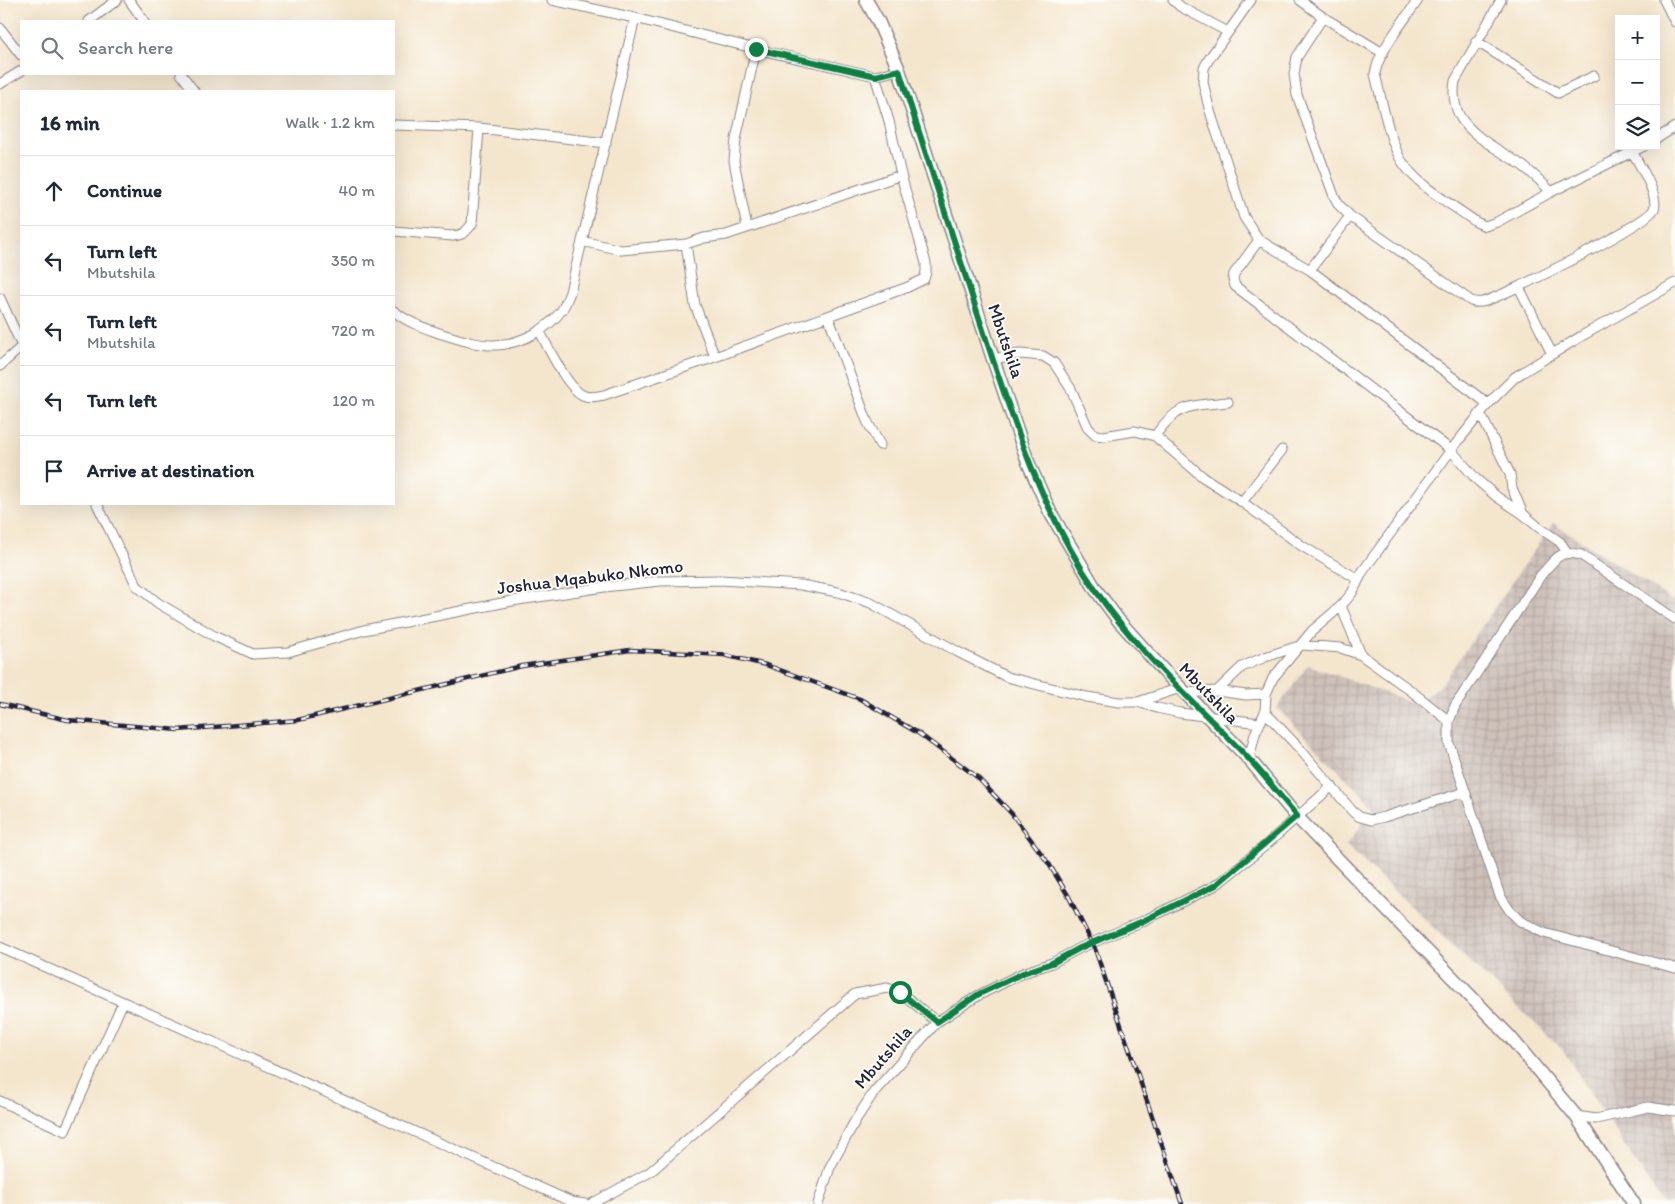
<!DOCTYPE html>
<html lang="en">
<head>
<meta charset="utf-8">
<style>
  :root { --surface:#fff; --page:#f2f2f3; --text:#1f2937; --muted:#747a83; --line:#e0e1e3 }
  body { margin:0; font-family:Itim,sans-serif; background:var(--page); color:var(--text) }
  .controls { position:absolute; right:15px; top:15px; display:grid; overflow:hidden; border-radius:0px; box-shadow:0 5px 20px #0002 }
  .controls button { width:45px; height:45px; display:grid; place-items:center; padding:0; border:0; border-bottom:1px solid var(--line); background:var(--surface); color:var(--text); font:25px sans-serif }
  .stop { position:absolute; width:15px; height:15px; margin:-11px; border:4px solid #0b8043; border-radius:50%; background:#fff }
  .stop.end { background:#0b8043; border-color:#fff; box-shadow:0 1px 5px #0008 }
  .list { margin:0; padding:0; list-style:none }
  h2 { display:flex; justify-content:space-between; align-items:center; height:65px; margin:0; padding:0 20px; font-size:21px }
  h2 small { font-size:16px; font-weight:400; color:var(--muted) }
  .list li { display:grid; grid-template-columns:32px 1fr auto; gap:15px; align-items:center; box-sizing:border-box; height:70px; padding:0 20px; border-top:1px solid var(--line) }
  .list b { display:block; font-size:19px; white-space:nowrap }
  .list p { margin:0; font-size:16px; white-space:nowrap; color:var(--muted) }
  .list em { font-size:16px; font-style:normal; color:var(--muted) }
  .icon { flex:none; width:28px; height:28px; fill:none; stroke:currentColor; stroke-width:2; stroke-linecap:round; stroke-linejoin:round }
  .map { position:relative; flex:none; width:1675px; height:1204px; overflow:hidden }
  .search { position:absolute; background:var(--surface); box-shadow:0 5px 20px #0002; left:20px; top:20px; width:375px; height:55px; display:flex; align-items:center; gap:12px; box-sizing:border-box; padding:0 18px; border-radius:0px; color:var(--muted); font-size:19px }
  .panel { position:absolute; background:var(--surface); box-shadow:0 5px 20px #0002; left:20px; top:90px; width:375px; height:415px; border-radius:0px }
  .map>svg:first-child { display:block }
</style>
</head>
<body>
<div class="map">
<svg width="1675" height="1204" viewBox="0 0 1675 1204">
  <defs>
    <pattern id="industrial-grid" width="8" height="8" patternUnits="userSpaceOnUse" patternTransform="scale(1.25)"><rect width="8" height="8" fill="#cec1ba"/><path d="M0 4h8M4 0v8" fill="none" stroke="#b1a6a1"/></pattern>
  </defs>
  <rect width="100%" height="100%" fill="#fdfcf7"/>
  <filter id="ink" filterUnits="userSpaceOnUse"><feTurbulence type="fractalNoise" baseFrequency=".02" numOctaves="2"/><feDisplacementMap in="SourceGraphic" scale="10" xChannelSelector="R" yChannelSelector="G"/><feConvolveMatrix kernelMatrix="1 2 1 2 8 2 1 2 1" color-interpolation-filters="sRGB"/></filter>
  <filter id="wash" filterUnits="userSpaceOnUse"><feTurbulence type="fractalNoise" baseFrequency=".0096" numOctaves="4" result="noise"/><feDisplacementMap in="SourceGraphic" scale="20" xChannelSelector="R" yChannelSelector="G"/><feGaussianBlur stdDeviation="1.12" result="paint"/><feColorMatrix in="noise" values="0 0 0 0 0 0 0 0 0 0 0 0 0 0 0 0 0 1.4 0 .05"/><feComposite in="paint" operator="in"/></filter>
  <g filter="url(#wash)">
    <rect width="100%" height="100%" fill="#f4e6cd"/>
    <path fill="url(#industrial-grid)" d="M1553,523L1675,602V1204H1663L1562,1049L1346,845L1375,808L1277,708L1308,665L1417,704L1442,684Z"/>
  </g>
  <g filter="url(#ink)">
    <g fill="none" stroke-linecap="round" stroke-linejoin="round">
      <g stroke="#8b8484" stroke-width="11">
        <path id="street" d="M129,0L144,21
          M552,0L635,18L756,49L875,76L899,70
          M1173,0L1181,7L1228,32
          M1251,0L1209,59L1204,68L1203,82L1209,108L1244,217L1259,240L1310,270L1488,404
          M1300,0L1323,17L1383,53
          M1418,0C1405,20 1378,51 1375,74C1381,97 1390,145 1403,163C1419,187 1453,205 1476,222L1485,226L1497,222L1551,192L1644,146
          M1501,0L1455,81C1453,92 1454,104 1459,115C1472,138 1502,151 1523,166C1533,174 1543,183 1551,192
          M1664,0L1675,22
          M1323,17L1297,57L1294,74L1297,95L1334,196L1339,205L1350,216L1471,301C1475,302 1478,303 1482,302C1503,297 1648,224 1654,209C1659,195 1640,166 1633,153
          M89,21L117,0
          M0,28L21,55
          M1476,41L1558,93L1594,76
          M181,74L194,91
          M0,84L21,71
          M394,125L479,128L606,143
          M1656,139L1675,127
          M747,228L901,175
          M394,231L453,236C463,235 466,232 472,224L479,128
          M1259,240L1234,274L1233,279L1235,286L1451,450L1476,479L1497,497L1523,514L1537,526L1560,542L1567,552
          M582,241L621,250L686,244L704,238L726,235L747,228L734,161L736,139L756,49
          M686,244L695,305L715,357
          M1310,270L1350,216
          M1519,287L1552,354
          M0,298L21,344
          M394,311C408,323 425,328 442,334C459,339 478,346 495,345C521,344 547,330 562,310C565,305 568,298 570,292L635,18
          M828,316L867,421L880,445
          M540,332C548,347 569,392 585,396C591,398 598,396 604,395L715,357L908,287L924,279L926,272V263L901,175L889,121L875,76
          M993,359L1020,354L1043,356L1054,363L1071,389L1088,428L1095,435L1104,436L1135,431L1155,436
          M0,366L21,347
          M1228,402C1190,406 1178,403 1155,436L1203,477L1242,502
          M1480,413L1510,474L1512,488L1523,514
          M1282,450L1242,502L1302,546L1358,579
          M97,504L137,586L158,603L214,636L253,654L288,652L364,630L512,601L604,587L660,581L720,580L801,585L838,592L871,603L958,652L1007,677L1087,697L1119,702H1138L1157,708L1180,713L1260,723
          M1341,606L1361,655
          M1675,619L1581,555C1557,550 1557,558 1541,575L1455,706L1449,721V743L1500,896L1510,911L1520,921L1544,933L1675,968
          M1217,691L1246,695L1266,694
          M1185,693L1217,691L1242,667L1265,657L1302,645L1341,648L1361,655L1410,690L1449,721
          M1138,702L1180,688
          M1265,712L1299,748L1353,812L1360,817L1371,820L1384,817L1465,792
          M1249,759L1255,734L1265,712L1266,694L1273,678L1312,631L1341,606L1352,593L1363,571L1451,450L1488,404L1515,377L1580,337L1675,283
          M0,947L572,1202L585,1204
          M0,1101L65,1131L123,1002
          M1576,1116L1596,1119L1648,1107L1675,1111
          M591,1204L650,1172L855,994L887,988L900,992L937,1022
          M818,1204L830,1167L855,1121L874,1092L937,1022L979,995L1023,973L1052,963L1080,948L1143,921L1216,885L1266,845L1332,786"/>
      </g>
      <g stroke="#8b8484" stroke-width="15">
        <path id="secondary" d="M866,0L878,21L899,70L993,359L1028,462L1050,512L1096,590L1119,621L1162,669L1249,759L1297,817L1511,1038L1576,1116L1634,1204"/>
      </g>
      <use href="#street" stroke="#fff" stroke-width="9"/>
      <use href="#secondary" stroke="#fff" stroke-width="12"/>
      <g stroke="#22223b" stroke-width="4.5">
        <path id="rail" d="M0,704L68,720L178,730L298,720L522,666L630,650L724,655L766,665L860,699L918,733L977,777L1012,814L1049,864L1069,897L1095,949L1182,1204"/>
      </g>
      <use href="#rail" stroke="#fdfcf7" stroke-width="2.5" stroke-dasharray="8" stroke-linecap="butt"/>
    </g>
  </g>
  <g fill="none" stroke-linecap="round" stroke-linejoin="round" filter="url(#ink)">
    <path stroke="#0b8043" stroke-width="6" d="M756,49L876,76L899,70C926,154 953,238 980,321C1011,414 1040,509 1096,591C1138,652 1196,704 1247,757C1265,776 1281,797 1297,816L1216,885L1143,921L1080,948L1052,963L1023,973L979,994L937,1022L900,992"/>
  </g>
  <g text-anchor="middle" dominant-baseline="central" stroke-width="4" stroke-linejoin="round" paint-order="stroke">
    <g font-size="18" fill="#22223b" stroke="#fdfcf7">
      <text transform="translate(1006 341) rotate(71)">Mbutshila</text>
      <text transform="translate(590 577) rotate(-7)">Joshua Mqabuko Nkomo</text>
      <text transform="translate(1209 693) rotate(46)">Mbutshila</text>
      <text transform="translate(883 1057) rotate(-49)">Mbutshila</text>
    </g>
  </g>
</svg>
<div class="controls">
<button>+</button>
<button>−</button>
<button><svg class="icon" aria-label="layers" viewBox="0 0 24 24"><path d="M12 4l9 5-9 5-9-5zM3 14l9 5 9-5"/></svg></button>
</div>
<div class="stop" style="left:900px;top:992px"></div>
<div class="stop end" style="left:756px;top:49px"></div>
<div class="search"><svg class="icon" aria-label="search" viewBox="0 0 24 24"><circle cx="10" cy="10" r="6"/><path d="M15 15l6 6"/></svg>Search here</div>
<section class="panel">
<h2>16 min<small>Walk · 1.2 km</small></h2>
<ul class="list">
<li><svg class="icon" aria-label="ahead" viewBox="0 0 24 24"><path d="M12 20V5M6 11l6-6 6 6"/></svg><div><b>Continue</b></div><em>40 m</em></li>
<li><svg class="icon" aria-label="left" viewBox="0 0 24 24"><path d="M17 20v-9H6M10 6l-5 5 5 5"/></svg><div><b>Turn left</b><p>Mbutshila</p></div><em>350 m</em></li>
<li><svg class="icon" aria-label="left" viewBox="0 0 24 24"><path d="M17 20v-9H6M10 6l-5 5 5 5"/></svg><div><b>Turn left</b><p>Mbutshila</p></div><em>720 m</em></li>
<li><svg class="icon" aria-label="left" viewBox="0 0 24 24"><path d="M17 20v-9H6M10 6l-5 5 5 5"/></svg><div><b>Turn left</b></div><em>120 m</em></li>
<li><svg class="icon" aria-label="arrive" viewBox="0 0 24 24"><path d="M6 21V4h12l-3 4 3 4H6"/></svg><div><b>Arrive at destination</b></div></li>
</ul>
</section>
</div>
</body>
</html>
